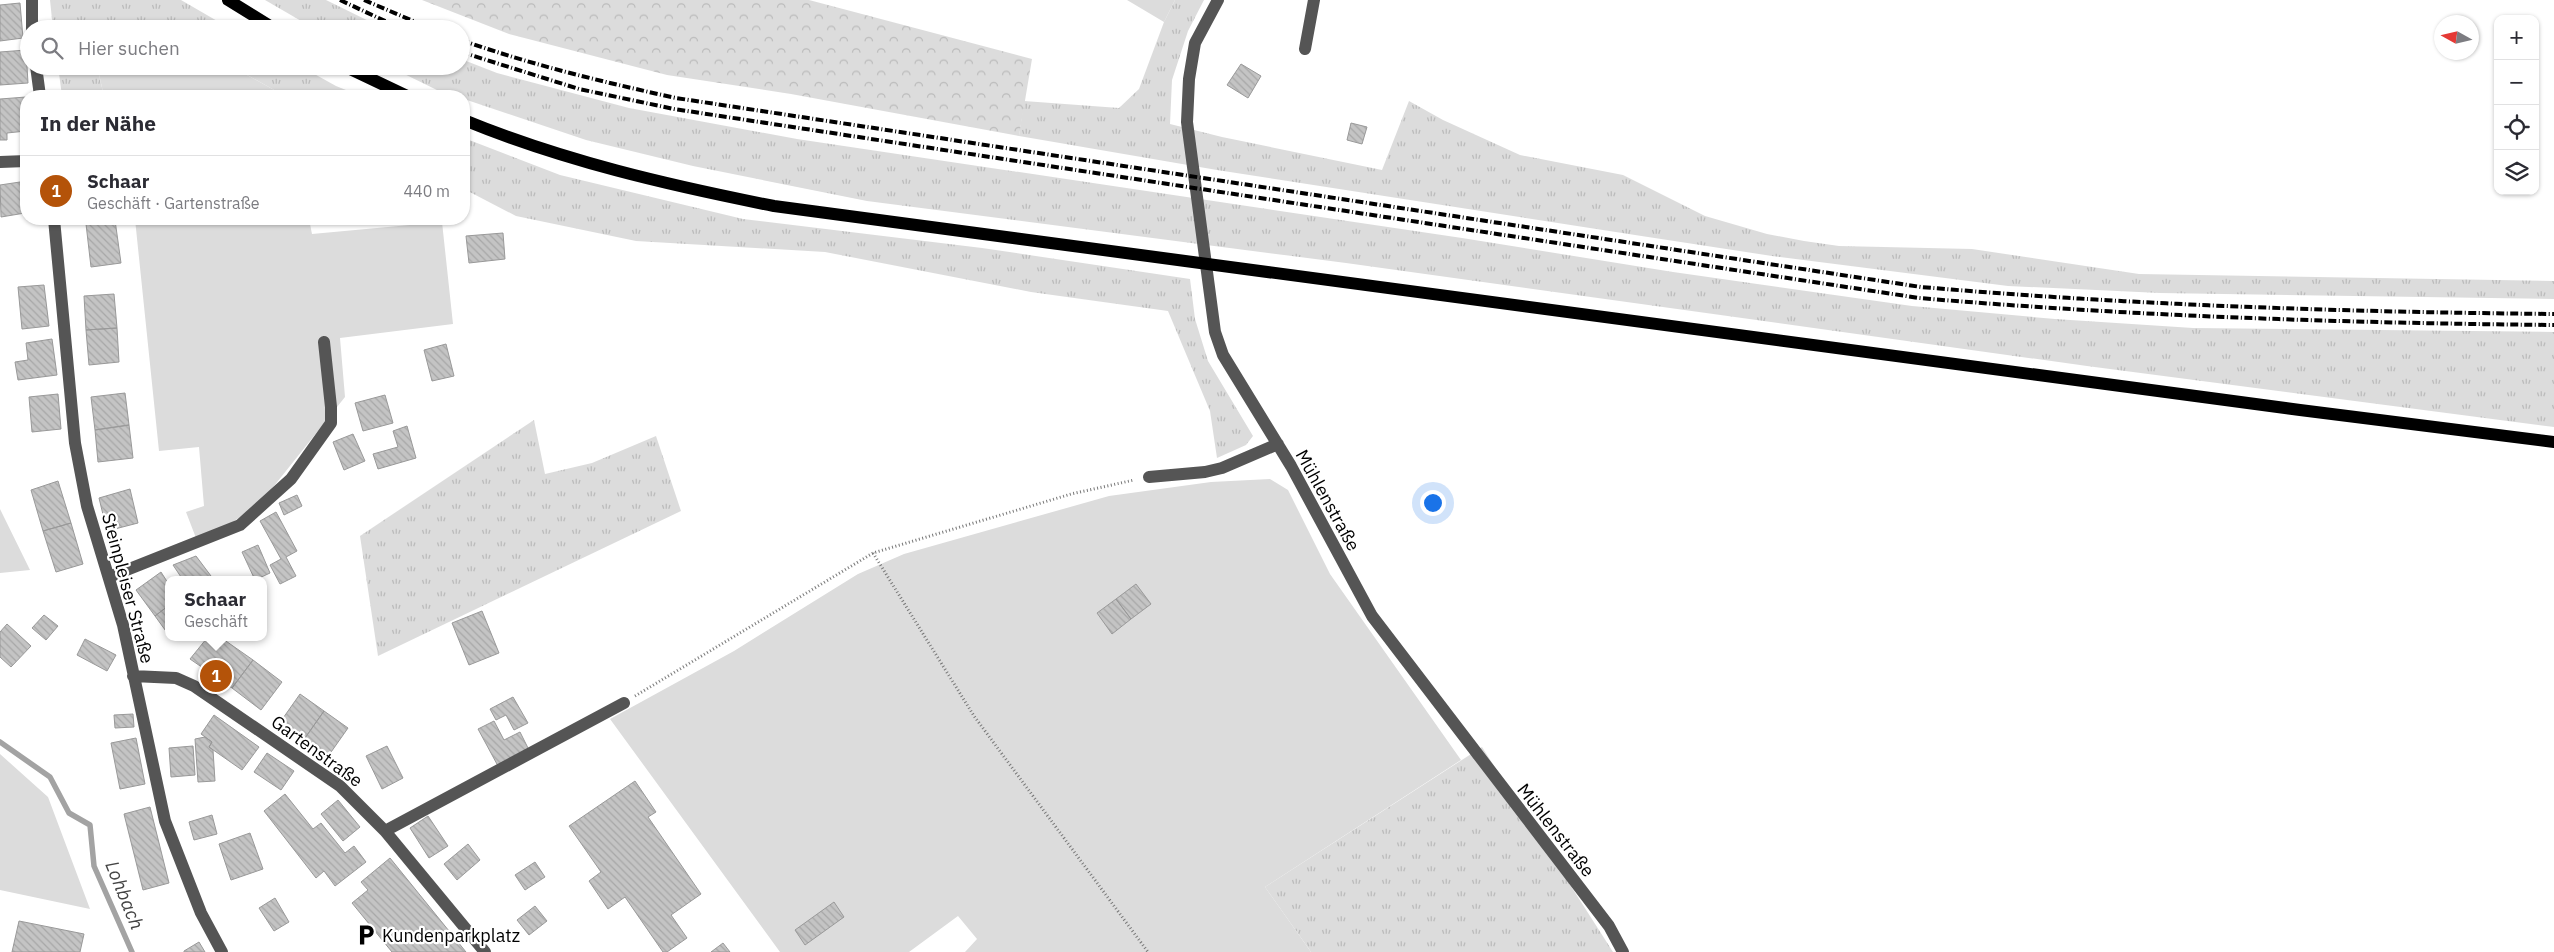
<!DOCTYPE html>
<html lang="de">
<head>
<meta charset="utf-8">
<style>
  :root { --surface:#fff; --page:#f2f2f3; --text:#2b2b33; --muted:#7c7c81; --line:#e1e1e2; --accent:#b45309 }
  body { margin:0; font-family:"IBM Plex Sans",sans-serif; background:var(--page); color:var(--text) }
  .controls { position:absolute; right:15px; top:15px; display:grid; overflow:hidden; border-radius:10px; box-shadow:0 1px 4px #0004 }
  .controls button { width:45px; height:45px; display:grid; place-items:center; padding:0; border:0; border-bottom:1px solid var(--line); background:var(--surface); color:var(--text); font:25px sans-serif }
  .compass { position:absolute; left:2434px; top:15px; width:45px; height:45px; border-radius:50%; background:var(--surface); box-shadow:0 1px 4px #0004; rotate:278deg }
  .you { position:absolute; left:1432px; top:502px; width:18px; height:18px; margin:-12px; border:4px solid #fff; border-radius:50%; background:#1a73e8; box-shadow:0 0 0 8px #1a73e833 }
  .badge { display:grid; place-items:center; width:32px; height:32px; border-radius:50%; background:var(--accent); color:#fff; font-size:16px; font-weight:700 }
  .pin { position:absolute; translate:-50% -50%; border:2px solid #fff; box-shadow:0 1px 5px #0006 }
  .popup { position:absolute; left:165px; top:576px; width:102px; height:65px; box-sizing:border-box; display:grid; place-content:center; border-radius:10px; background:var(--surface); filter:drop-shadow(0 1px 4px #0005); font-size:16px; white-space:nowrap; color:var(--muted) }
  .popup b { font-size:19px; color:var(--text) }
  .popup::after { content:''; position:absolute; left:50%; top:100%; margin-left:-10px; border:10px solid transparent; border-top-color:var(--surface) }
  .list { margin:0; padding:0; list-style:none }
  h2 { display:flex; justify-content:space-between; align-items:center; height:65px; margin:0; padding:0 20px; font-size:21px }
  h2 small { font-size:16px; font-weight:400; color:var(--muted) }
  .list li { display:grid; grid-template-columns:32px 1fr auto; gap:15px; align-items:center; box-sizing:border-box; height:70px; padding:0 20px; border-top:1px solid var(--line) }
  .list b { display:block; font-size:19px; white-space:nowrap }
  .list p { margin:0; font-size:16px; white-space:nowrap; color:var(--muted) }
  .list em { font-size:16px; font-style:normal; color:var(--muted) }
  .icon { flex:none; width:28px; height:28px; fill:none; stroke:currentColor; stroke-width:2; stroke-linecap:round; stroke-linejoin:round }
  .map { position:relative; flex:none; width:2554px; height:952px; overflow:hidden }
  .search { position:absolute; background:var(--surface); box-shadow:0 1px 4px #0004; left:20px; top:20px; width:450px; height:55px; display:flex; align-items:center; gap:12px; box-sizing:border-box; padding:0 18px; border-radius:28px; color:var(--muted); font-size:19px }
  .panel { position:absolute; background:var(--surface); box-shadow:0 1px 4px #0004; left:20px; top:90px; width:450px; height:135px; border-radius:20px }
  .map>svg:first-child { display:block }
</style>
</head>
<body>
<div class="map">
<svg width="2554" height="952" viewBox="0 0 2554 952">
  <defs>
    <pattern id="grass-tufts" width="24" height="20" patternUnits="userSpaceOnUse" patternTransform="scale(1.25)"><rect width="24" height="20" fill="#dcdcdc"/><path d="M3 7l-1-3M5 7V3M7 7l1-3M15 17l-1-3M17 17v-4M19 17l1-3" fill="none" stroke="#bbb"/></pattern>
    <pattern id="forest-crowns" width="20" height="18" patternUnits="userSpaceOnUse" patternTransform="scale(1.25)"><rect width="20" height="18" fill="#dcdcdc"/><path d="M2 6a3 3 0 1 1 6 0M12 15a3 3 0 1 1 6 0" fill="none" stroke="#bbb"/></pattern>
    <pattern id="building-back-hatch" width="6" height="6" patternUnits="userSpaceOnUse" patternTransform="scale(1.25)"><rect width="6" height="6" fill="#c4c4c4"/><path d="M-1 5l2 2M0 0l6 6M5-1l2 2" fill="none" stroke="#a7a7a7"/></pattern>
  </defs>
  <rect width="100%" height="100%" fill="#fff"/>
  <path fill="url(#grass-tufts)" d="M50,0H181L231,29H53Z
    M265,0H326L385,29H315Z
    M1175,0H1204L1188,31L1172,80L1170,124L1222,137L1382,170L1409,101L1443,120L1520,155L1623,175L1705,216L1767,234L1804,241L1839,246L1972,249L2139,274L2554,281V299L2160,293L2008,286L1772,256L1635,235L1217,170L1019,136L1024,101L1119,108L1139,89L1164,22Z
    M461,59L497,73L629,108L797,139L1462,238L1673,272L1912,306L2055,319L2193,328L2554,332V427L2087,366L1346,263L867,201L693,166L586,140L464,99V96L441,92L388,66H461Z
    M58,66H97L104,96H62Z
    M231,66H300L336,86L361,96H285Z
    M464,138L560,175L743,219L982,248L1190,279L1195,319L1208,361L1253,436L1246,445L1217,458L1210,411L1168,311L1031,292L825,252L636,241L516,216L464,189Z
    M534,420L545,474L592,463L656,436L681,511L378,656L360,536Z
    M1482,747L1613,952H1311L1265,887Z"/>
  <path fill="url(#forest-crowns)" d="M422,0H809L1032,59L1019,136L791,94L667,75L509,34Z"/>
  <path fill="#dcdcdc" d="M1127,0H1175L1164,22Z
    M97,66H231L285,96H104Z
    M135,219H309L312,234L442,222L453,324L340,338L345,397L262,501L226,527L196,538L186,512L204,506L199,447L159,451Z
    M1270,479L1288,490L1330,574L1461,760L1265,887L1311,952H965L977,939L958,916L909,952H780L610,719L734,651L858,574L904,554L1109,496L1211,482Z
    M0,509L30,570L0,573Z
    M0,754L48,797L90,909L0,890Z"/>
  <g fill="none" stroke-linecap="round" stroke-linejoin="round">
    <path stroke="#a3a3a3" stroke-width="5.5" d="M0,742L50,777L69,813L90,825L94,866L132,952"/>
  </g>
  <path fill="url(#building-back-hatch)" stroke="#999" d="M20,3L23,38L0,41V5Z
    M26,50L28,83L0,85V52Z
    M1241,64L1261,76L1248,98L1227,85Z
    M26,97V131L7,133V140H0V99Z
    M1351,123L1367,127L1362,144L1347,140Z
    M20,182L25,213L1,217L0,185Z
    M115,220L121,263L91,267L86,224Z
    M503,233L505,259L469,263L466,236Z
    M44,285L49,326L22,329L18,287Z
    M114,294L117,328L86,330L84,296Z
    M117,328L119,362L89,365L86,330Z
    M52,339L57,375L18,380L15,362L28,360L26,343Z
    M446,344L454,376L432,381L424,350Z
    M125,393L129,425L95,430L91,397Z
    M58,394L61,429L32,432L29,397Z
    M385,395L393,423L363,431L355,403Z
    M129,425L133,458L98,462L95,430Z
    M407,426L416,458L378,469L373,454L398,447L393,431Z
    M353,434L365,461L344,470L333,442Z
    M58,481L71,523L43,531L31,490Z
    M130,489L138,523L107,531L99,498Z
    M297,495L302,506L284,515L279,503Z
    M276,512L297,551L286,557L296,576L280,584L270,565L281,559L260,521Z
    M71,523L83,564L56,572L43,531Z
    M258,545L270,573L255,580L242,552Z
    M196,556L211,576L206,580H183L173,565Z
    M161,572L168,583V606L155,616L136,590Z
    M1136,584L1151,604L1131,619L1116,599Z
    M1116,599L1131,619L1112,634L1097,613Z
    M168,606V634L155,616Z
    M482,611L499,653L469,665L452,623Z
    M44,615L58,626L46,640L32,628Z
    M7,624L31,646L11,667L0,657V632Z
    M207,638L223,639L253,660L232,688L190,659Z
    M85,639L116,655L107,671L77,655Z
    M253,660L282,682L261,710L232,688Z
    M300,694L324,711L305,738L281,721Z
    M513,697L528,723L514,730L506,715L496,720L490,709Z
    M324,711L348,728L329,755L305,738Z
    M133,714L134,727L115,728L114,715Z
    M214,715L259,747L242,770L209,747L212,742L201,734Z
    M494,721L504,740L520,732L529,750L498,766L478,729Z
    M205,737L212,742L209,747L213,750L215,781L198,782L195,739Z
    M136,738L145,784L120,789L111,743Z
    M193,746L195,775L171,777L169,748Z
    M387,746L403,778L382,789L366,756Z
    M267,753L294,771L281,790L254,772Z
    M635,781L656,812L648,817L701,894L671,915L687,938L667,952H663L625,897L608,909L589,881L601,872L569,826Z
    M285,794L313,829L321,823L345,853L354,846L366,862L335,886L324,871L316,878L264,811Z
    M338,800L360,827L343,841L321,814Z
    M150,807L169,883L143,890L124,814Z
    M212,815L217,834L194,840L189,822Z
    M428,816L448,846L429,858L410,828Z
    M250,833L263,869L231,880L219,844Z
    M468,844L480,860L457,880L444,864Z
    M390,858L466,952H392L352,903L368,890L361,882Z
    M535,862L545,877L525,890L515,875Z
    M275,898L289,922L274,931L259,908Z
    M834,902L844,917L805,945L795,930Z
    M535,906L547,921L529,935L517,920Z
    M19,921L84,934L80,952H12Z
    M199,942L205,952H184V951Z
    M723,943L730,952H711Z"/>
  <g fill="none" stroke-linecap="round" stroke-linejoin="round">
    <path stroke="#777" stroke-width="3" stroke-dasharray="1 2.5" stroke-linecap="butt" d="M873,553L974,716L1148,952
      M635,696L873,553L1071,494L1134,480"/>
    <path stroke="#555" stroke-width="12" d="M1218,0L1195,43L1189,79L1187,122L1215,332L1223,355L1291,466L1372,616L1609,926L1623,952
      M32,29V0
      M1305,49L1314,0
      M36,66L40,96
      M0,162L26,161
      M54,219L75,443L87,506L123,625L165,821L201,913L222,952
      M1149,477L1205,472L1222,468L1278,444
      M109,577L240,525L291,479L331,423V407L324,342
      M133,676L176,678L194,686L340,786L385,831L485,952
      M385,831L624,703"/>
    <path stroke="#000" stroke-width="12" d="M228,0L275,29
      M344,66L407,96
      M464,120C564,161 668,185 774,206L2300,410L2554,442"/>
    <path stroke="#000" stroke-width="4" stroke-dasharray="8 2.5 1 2.5" stroke-linecap="butt" d="M340,0L402,29
      M364,0L432,29
      M461,40C532,65 603,82 676,98L1921,287C2131,305 2343,312 2554,314
      M461,52L579,89L674,109L1919,298C2131,316 2342,323 2554,325"/>
  </g>
  <defs>
    <g id="parking-bare" transform="scale(1.725)"><path d="M-3.5-5.5H1a3.5 3.5 0 0 1 0 7H-1V5.5H-3.5ZM-1-3.4V-.6H.8a1.4 1.4 0 0 0 0-2.8Z" fill="#000" stroke="#fff" stroke-width="2.5" paint-order="stroke"/></g>
  </defs>
  <g fill-rule="evenodd">
    <use href="#parking-bare" x="366" y="935"/>
  </g>
  <g text-anchor="middle" dominant-baseline="central" stroke-width="4.5" stroke-linejoin="round" paint-order="stroke">
    <g font-size="18" fill="#000" stroke="#fff">
      <text transform="translate(1328 500) rotate(61)">Mühlenstraße</text>
      <text transform="translate(128 588) rotate(75)">Steinpleiser Straße</text>
      <text transform="translate(317 751) rotate(36)">Gartenstraße</text>
      <text transform="translate(1556 830) rotate(52)">Mühlenstraße</text>
    </g>
    <g font-size="18" fill="#000" stroke="#fff" text-anchor="start">
      <text x="382" y="935">Kundenparkplatz</text>
    </g>
    <g font-size="19" font-style="italic" fill="#444" stroke="#fff">
      <text transform="translate(125 895) rotate(68)">Lohbach</text>
    </g>
  </g>
</svg>
<div class="controls">
<button>+</button>
<button>−</button>
<button><svg class="icon" aria-label="locate" viewBox="0 0 24 24"><circle cx="12" cy="12" r="6"/><path d="M12 2v4M12 18v4M2 12h4M18 12h4"/></svg></button>
<button><svg class="icon" aria-label="layers" viewBox="0 0 24 24"><path d="M12 4l9 5-9 5-9-5zM3 14l9 5 9-5"/></svg></button>
</div>
<svg class="compass" viewBox="-18 -18 36 36"><path d="M0-13l5 13h-10z" fill="#e53935"/><path d="M0 13l5-13h-10z" fill="#7c7c81"/></svg>
<div class="you"></div>
<div class="pin badge" style="left:216px;top:676px">1</div>
<div class="popup"><b>Schaar</b>Geschäft</div>
<div class="search"><svg class="icon" aria-label="search" viewBox="0 0 24 24"><circle cx="10" cy="10" r="6"/><path d="M15 15l6 6"/></svg>Hier suchen</div>
<section class="panel">
<h2>In der Nähe<small></small></h2>
<ul class="list">
<li><span class="badge">1</span><div><b>Schaar</b><p>Geschäft · Gartenstraße</p></div><em>440 m</em></li>
</ul>
</section>
</div>
</body>
</html>
